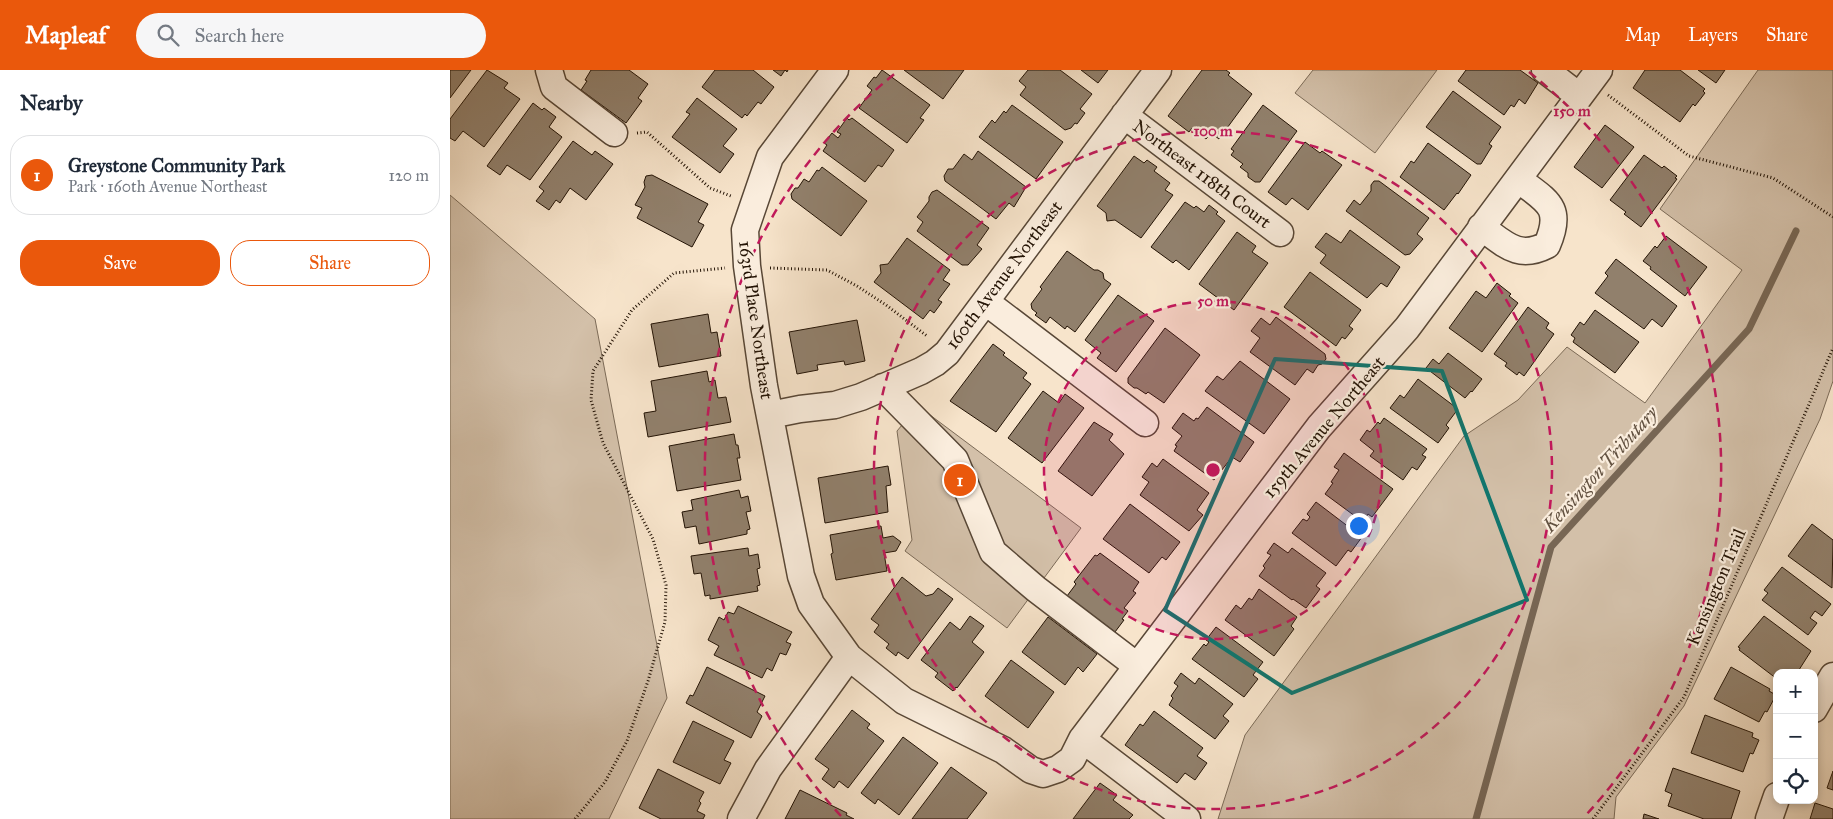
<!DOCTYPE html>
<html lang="en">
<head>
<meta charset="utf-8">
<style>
  :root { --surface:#fff; --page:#f6f6f7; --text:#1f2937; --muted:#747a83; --line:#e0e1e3; --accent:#ea580c }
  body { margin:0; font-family:"IM FELL Great Primer",serif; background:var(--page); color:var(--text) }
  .controls { position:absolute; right:15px; bottom:15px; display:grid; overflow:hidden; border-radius:10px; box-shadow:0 2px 8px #0003 }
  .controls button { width:45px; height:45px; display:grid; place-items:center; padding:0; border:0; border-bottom:1px solid var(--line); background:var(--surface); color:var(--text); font:25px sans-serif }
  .you { position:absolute; left:908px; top:455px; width:18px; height:18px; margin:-12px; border:4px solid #fff; border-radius:50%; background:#1a73e8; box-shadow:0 0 0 8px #1a73e833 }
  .badge { display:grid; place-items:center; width:32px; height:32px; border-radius:50%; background:var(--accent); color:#fff; font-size:16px; font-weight:700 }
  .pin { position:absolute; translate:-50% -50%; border:2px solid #fff; box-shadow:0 1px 5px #0006 }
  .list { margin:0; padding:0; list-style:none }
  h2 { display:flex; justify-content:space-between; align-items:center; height:65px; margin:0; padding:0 20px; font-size:21px }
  h2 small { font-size:16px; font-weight:400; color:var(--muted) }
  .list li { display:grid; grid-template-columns:32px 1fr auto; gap:15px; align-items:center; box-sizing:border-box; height:80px; margin:0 10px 10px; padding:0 10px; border:1px solid var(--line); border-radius:20px }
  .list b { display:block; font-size:19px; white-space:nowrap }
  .list p { margin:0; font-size:16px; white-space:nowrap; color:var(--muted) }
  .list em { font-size:16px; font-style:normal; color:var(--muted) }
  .actions { display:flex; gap:10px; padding:15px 20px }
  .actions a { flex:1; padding:11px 0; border:1px solid var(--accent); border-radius:20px; text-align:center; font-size:18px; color:var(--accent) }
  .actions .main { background:var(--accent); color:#fff }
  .icon { flex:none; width:28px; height:28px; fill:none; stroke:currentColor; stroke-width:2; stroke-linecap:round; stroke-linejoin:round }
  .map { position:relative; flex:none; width:1383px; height:749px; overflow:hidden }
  header { display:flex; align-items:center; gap:30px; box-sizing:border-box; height:70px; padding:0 25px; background:var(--accent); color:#fff }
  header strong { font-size:24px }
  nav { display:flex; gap:28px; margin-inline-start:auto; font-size:18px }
  .search { width:350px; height:45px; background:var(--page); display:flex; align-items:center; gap:12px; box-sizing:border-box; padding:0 18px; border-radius:28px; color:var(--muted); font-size:19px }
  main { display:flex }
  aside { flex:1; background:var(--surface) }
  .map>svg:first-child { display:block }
</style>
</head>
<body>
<header>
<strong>Mapleaf</strong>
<div class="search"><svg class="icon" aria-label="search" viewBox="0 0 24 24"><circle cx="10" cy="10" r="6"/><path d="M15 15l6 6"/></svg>Search here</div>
<nav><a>Map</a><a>Layers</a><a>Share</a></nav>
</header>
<main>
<aside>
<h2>Nearby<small></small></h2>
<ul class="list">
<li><span class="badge">1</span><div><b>Greystone Community Park</b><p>Park · 160th Avenue Northeast</p></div><em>120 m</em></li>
</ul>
<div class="actions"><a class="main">Save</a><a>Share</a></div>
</aside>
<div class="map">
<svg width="1383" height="749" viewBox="0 0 1383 749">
  <rect width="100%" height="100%" fill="#f7e4cb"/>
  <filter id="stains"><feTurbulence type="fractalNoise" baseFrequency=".004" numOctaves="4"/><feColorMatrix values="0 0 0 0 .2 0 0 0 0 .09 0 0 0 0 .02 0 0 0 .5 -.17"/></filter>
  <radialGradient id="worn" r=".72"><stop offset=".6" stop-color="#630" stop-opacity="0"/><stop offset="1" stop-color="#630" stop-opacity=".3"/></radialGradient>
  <path fill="#d3c0a9" stroke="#7b6a57" d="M863,0H987L925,83L845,23Z
    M1308,0H1383V311L1370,349L1234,636L1166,727L1164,749H768L795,665L1014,366L1068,330L1117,277L1195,333L1292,200L1210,139Z
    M0,125L145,249L217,628L159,749H0Z
    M468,336L631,458L557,558L455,481L462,470L447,361Z"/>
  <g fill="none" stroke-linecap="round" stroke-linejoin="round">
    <path stroke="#776654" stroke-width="7" d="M1026,749L1101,477L1299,259L1346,161"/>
  </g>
  <path fill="#91806c" stroke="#231305" d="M0,0H21L0,28Z
    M37,0L58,13L54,18L70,29L34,77L13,61L5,71L0,68V49Z
    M141,0H179L198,14L188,28L192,31L176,53L131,20L137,11L135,10Z
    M265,0H303L324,17L311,34L308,32L297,46L295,44L292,48L252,17Z
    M323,0H338L337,2L335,0L331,6Z
    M432,0L480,35L470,48L474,50L457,73L409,38L422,20L417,16L424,7L426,8Z
    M454,0H514L493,29Z
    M578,0H610L642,24L630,39L635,43L627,54L625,53L621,58L615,60L570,25L576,17L569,11Z
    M631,0H658L648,13Z
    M752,0H776L780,3L778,5L802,24L769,69L761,63L756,69L742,58L739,62L718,46Z
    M1016,0H1070L1088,13L1075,34L1069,29L1064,37L1061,35L1054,45L1008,11Z
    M1195,0H1230L1255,19L1253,21L1255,23L1245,36L1243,34L1230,52L1183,18Z
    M1248,0H1275L1266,13Z
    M1003,21L1051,57L1039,74L1042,76L1031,94H1027L976,57Z
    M247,28L287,59L273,76L284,84L270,103L222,67L240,44L236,42Z
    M83,33L92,40L94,38L106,47L99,57L112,67L80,110L57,95L50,105L37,96Z
    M562,35L613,72L586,109L529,67L542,50L545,53L554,41L556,43Z
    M813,35L847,61L810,112H805L798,107V103L790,97L793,94L781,85L784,81L781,79Z
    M397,48L399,50L402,48L444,80L432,97L428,95L415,112L373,81L377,75L374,73L382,63L388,68L391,64L387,62Z
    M1155,55L1184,77L1152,118L1124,97Z
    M123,71L142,85L145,81L163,94L136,130L120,118L110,133L106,130L99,140L86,131L94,121L89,117Z
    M855,72L870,83L872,81L892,95L858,140L842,128L836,135L818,122Z
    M978,73L1021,105L1008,124L1007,123L994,140L950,107L961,91L964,93Z
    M528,81L576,117L564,137L559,133L546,149L495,111L494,106L498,99H503L514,84L522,90Z
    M1194,85L1212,98L1214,96L1227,106L1225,108L1227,109L1191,157L1174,144L1176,142L1160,130Z
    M684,86L694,93L697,90L707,97L704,101L720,113L715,120L723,125L691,168L665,150L657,151L656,143L647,136Z
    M372,97L417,131L391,166L342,129L341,124L345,118H348L354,109L359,112L367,100L369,101Z
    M202,105L258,134L248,152L254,155L242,177L187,148L192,138L185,135L195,117L194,112L196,106Z
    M924,111H929L979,148L967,164L973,169L960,184L955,185L896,141L904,130L910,135L921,121V115Z
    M487,120L539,158L527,175L532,179L518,195H512L467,161L473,152L467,147L479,131V127L482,122Z
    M735,132L744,138L746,136L754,142L759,135L768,142L766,144L775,151L739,200L726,190L723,193L701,177Z
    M900,160L950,197L937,217L931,213L917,228L870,193L876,185L865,177L876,163L891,173Z
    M787,162L806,176L802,182L818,193L784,240L749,214Z
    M1216,166L1257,197L1235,226L1200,199L1201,197L1193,191L1205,176L1207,178Z
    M457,168L500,200L493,210L500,214L488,230L492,232L484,243L480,240L473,249L424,212L431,203L430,195L438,194Z
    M617,181L644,200H648L653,203L654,209L661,214L625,262L617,256L615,259L600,247L596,253L585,245L587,243L582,239L581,234L592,219L590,217Z
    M1166,189L1227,236L1212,257L1202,249L1194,259L1145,223L1158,206L1155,203Z
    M860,202L911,240L899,256L903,259L895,269L892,267L886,276L834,237Z
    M1047,213L1061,224L1059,226L1068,233L1032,282L999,258L1026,221L1036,228Z
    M668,225L704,251L666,302L647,288L651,283L635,270Z
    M1078,237L1099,253L1096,258L1104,264L1074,306L1069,302L1067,305L1055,296L1057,293L1044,284Z
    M1145,240L1189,272L1165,303L1123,272L1125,268L1121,265L1130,252L1134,255Z
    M258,244L261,263L267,262L271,286L209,297L201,254Z
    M826,247L875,284L876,289L872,294L868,295L863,303L857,299L845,315L800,282L810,268L801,261L811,248L820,255Z
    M407,250L415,291L395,295L394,291L367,295L368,300L347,304L339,262Z
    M715,258L750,285L714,333L698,322L696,324L687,318H684L678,313V308Z
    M543,274L555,283L553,285L577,303L573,308L581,314L546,362L500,331Z
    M998,283L1032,309L1022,322L1021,321L1015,328L976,298L983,289L989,294Z
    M790,291L840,329L814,364L755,321L767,306L773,310Z
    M257,301L259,312L265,310L268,328L276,327L281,352L198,367L194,343L206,341L201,311Z
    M968,309L1008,339L996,355L999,358L988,373L940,338L950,325L954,328Z
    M593,321L609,333L615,324L634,338L592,393L558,368Z
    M757,337L804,372L790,392L782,387L764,410L724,381L727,376L725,375L732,366L722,358L733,343L744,351L746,348L748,349Z
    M934,348L977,379L972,385L976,387L967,400L962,397L953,410L920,386L924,381L910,370L917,360L920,362L928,352L930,354Z
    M644,352L663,364L659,370L674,384L642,426L608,401Z
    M284,364L286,375H288L290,388H287L291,410L227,421L219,376Z
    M894,383L943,419L922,447L918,444L913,452L875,424L883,413L881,412L889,400L884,397Z
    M713,389L759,423L747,440L753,445L739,461L690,425L699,412L692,407L702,393L707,397Z
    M438,396L441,415L436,416L438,442L375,453L368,408Z
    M289,420L291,428L298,426L301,441L296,442L300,459L297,460V464L249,474L246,456L235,458L232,442L243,440L241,430Z
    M866,432L912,467L901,482L898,480L886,496L842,463L853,449L857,451L860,447L857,444Z
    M680,434L730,472L716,490L712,487L699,503L653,469Z
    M1362,454L1383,470L1382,518L1338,486Z
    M431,456L433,468L443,466L451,472L446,481L434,483L437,501L386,510L381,484L383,483L380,465Z
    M824,473L838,483L842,478L876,503L866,516L870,519L856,538L843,529L842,530L809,506L815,498L813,496L821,485L817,483Z
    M298,478L299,486L308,484L310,498L307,499L310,515L307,516L308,521L260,529V525L255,526L251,503L244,504L241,486Z
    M650,483L689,512L683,521L686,523L674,538L678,541L672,549L674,550L665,562L617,526L626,514L624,512L645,485L647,486Z
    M1332,497L1381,534L1372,546L1365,541L1360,548L1367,553L1358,565L1312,530L1318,523L1314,520Z
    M452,507L476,526L483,524L488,518L503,529L458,589L448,582L446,586L436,578L439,574L424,562L429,555L421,549Z
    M809,519L847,547L841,556L844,559L824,586L775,550L786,535L791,539L799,528L802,530Z
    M288,536L342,562L336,572L341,574L336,585L330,583L322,601L317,598L312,608L264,585L269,576L258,570L269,547L274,550L278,542L284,544Z
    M520,546L534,556L522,572L534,582L507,618L506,617L503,621L485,607L488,603L471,590L500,552L510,560Z
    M1314,546L1361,581L1347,603H1327V609L1289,580L1290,578L1288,577Z
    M598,547L647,584L633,602L628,597L615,615L572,582Z
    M766,557L813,592L803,605L808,609L794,627L742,589L754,574L756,576L759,572L756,570Z
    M561,590L604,622L578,658L535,626Z
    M257,597L315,626L307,642L312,646L301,668L236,633L240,625L243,626Z
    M1281,597L1320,619L1319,621L1326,625L1317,642L1315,641L1309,652L1264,629Z
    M731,603L745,614L749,608L783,634L773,646L779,651L765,669L719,635L723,628L721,626L728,616L724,613Z
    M402,640L420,654L417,658L434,671L398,718L389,711L384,718L372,709L379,699L365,689Z
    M704,641L753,678L747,686L757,693L745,710L735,703L727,713L675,675L690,654L693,656Z
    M1255,645L1303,663L1302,667L1309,670L1303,684L1300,683L1293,702L1241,683Z
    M243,651L284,671L274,690L281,693L270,714L223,692Z
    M453,667L488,693L449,745L428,729L425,734L411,723Z
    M501,697L537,723L517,749H462Z
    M1223,698L1290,721L1281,749H1254L1218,736L1222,724L1215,721Z
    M208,699L254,722L249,731L251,733L247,741L255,745L253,749H211L189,738Z
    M1383,701V720L1377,718Z
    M650,713L667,725L663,730L683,745L679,749H623Z
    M350,720L397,743L396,745L404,749H335Z
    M1365,733L1383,739V749H1360Z
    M1194,744L1209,749H1193Z"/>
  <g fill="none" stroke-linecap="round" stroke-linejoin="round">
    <g stroke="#584736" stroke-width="29">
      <path id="minor" d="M99,0L104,17L164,63
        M385,0L320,87L295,160L297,196L314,316L351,506L361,534L399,587L454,631L553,680L581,700L593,704L608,699L622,689L632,669L869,357L957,258L1149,0
        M1095,0L1129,26
        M674,45L830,163
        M1031,157C1055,174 1068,190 1097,175C1114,136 1096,131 1068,109
        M536,232L695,353
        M433,317L505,390L543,482L586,519L687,596
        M320,345L350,339L385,335L411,327L471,301L485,293L497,283L708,0
        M1364,639L1383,606
        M632,669L737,749
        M291,749L318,699L399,587
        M1319,749L1327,726"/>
    </g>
    <path stroke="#231305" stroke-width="3" stroke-dasharray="1 2.5" stroke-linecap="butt" d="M1158,25L1239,86L1323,108L1383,147
      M187,63L197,62L260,118L281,126
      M320,198L377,200L407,216L436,235L477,266
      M125,749L155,712L177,671L198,611L215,552L216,515L203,469L153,373L141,330L143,301L182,240L224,203L275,198
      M1143,749L1234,627L1383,278"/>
    <use href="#minor" stroke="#faeddd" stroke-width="26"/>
  </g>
  <path fill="none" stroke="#0f766e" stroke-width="4" stroke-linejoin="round" d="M825,289L992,301L1077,530L842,623L715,540Z"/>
  <circle cx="763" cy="400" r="169" fill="#c2185b" fill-opacity=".12"/>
  <g fill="none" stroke="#c2185b" stroke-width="2.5" stroke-dasharray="9 6">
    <circle cx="763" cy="400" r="169"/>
    <circle cx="763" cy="400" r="339"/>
    <path d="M391 746A508 508 0 0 1 447 2M1079 2A508 508 0 0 1 1135 746"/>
  </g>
  <g text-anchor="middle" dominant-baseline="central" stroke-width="4.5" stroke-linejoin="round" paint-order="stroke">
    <g font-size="18" fill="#231305" stroke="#faeddd">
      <text transform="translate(752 104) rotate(37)">Northeast 118th Court</text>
      <text transform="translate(554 205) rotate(-53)">160th Avenue Northeast</text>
      <text transform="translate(306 250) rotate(82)">163rd Place Northeast</text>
      <text transform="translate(874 357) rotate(-50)">159th Avenue Northeast</text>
      <text transform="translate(1266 517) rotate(-67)">Kensington Trail</text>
    </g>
    <g font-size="19" font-style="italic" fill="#625140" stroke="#faeddd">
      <text transform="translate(1150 399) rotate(-48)">Kensington Tributary</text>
    </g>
  </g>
  <circle cx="763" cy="400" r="8" fill="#c2185b" stroke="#faeddd" stroke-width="2.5"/>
  <g font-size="15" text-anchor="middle" font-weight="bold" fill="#c2185b" stroke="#faeddd" stroke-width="4.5" stroke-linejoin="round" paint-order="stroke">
    <text x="1122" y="46">150 m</text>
    <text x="763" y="66">100 m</text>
    <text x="763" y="236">50 m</text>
  </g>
  <rect width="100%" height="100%" filter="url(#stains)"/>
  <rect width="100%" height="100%" fill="url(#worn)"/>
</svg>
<div class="controls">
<button>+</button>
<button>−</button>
<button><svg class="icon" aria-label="locate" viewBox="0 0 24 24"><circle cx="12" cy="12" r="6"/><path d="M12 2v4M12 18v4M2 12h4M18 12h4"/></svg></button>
</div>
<div class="you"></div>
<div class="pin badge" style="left:510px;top:410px">1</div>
</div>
</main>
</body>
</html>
